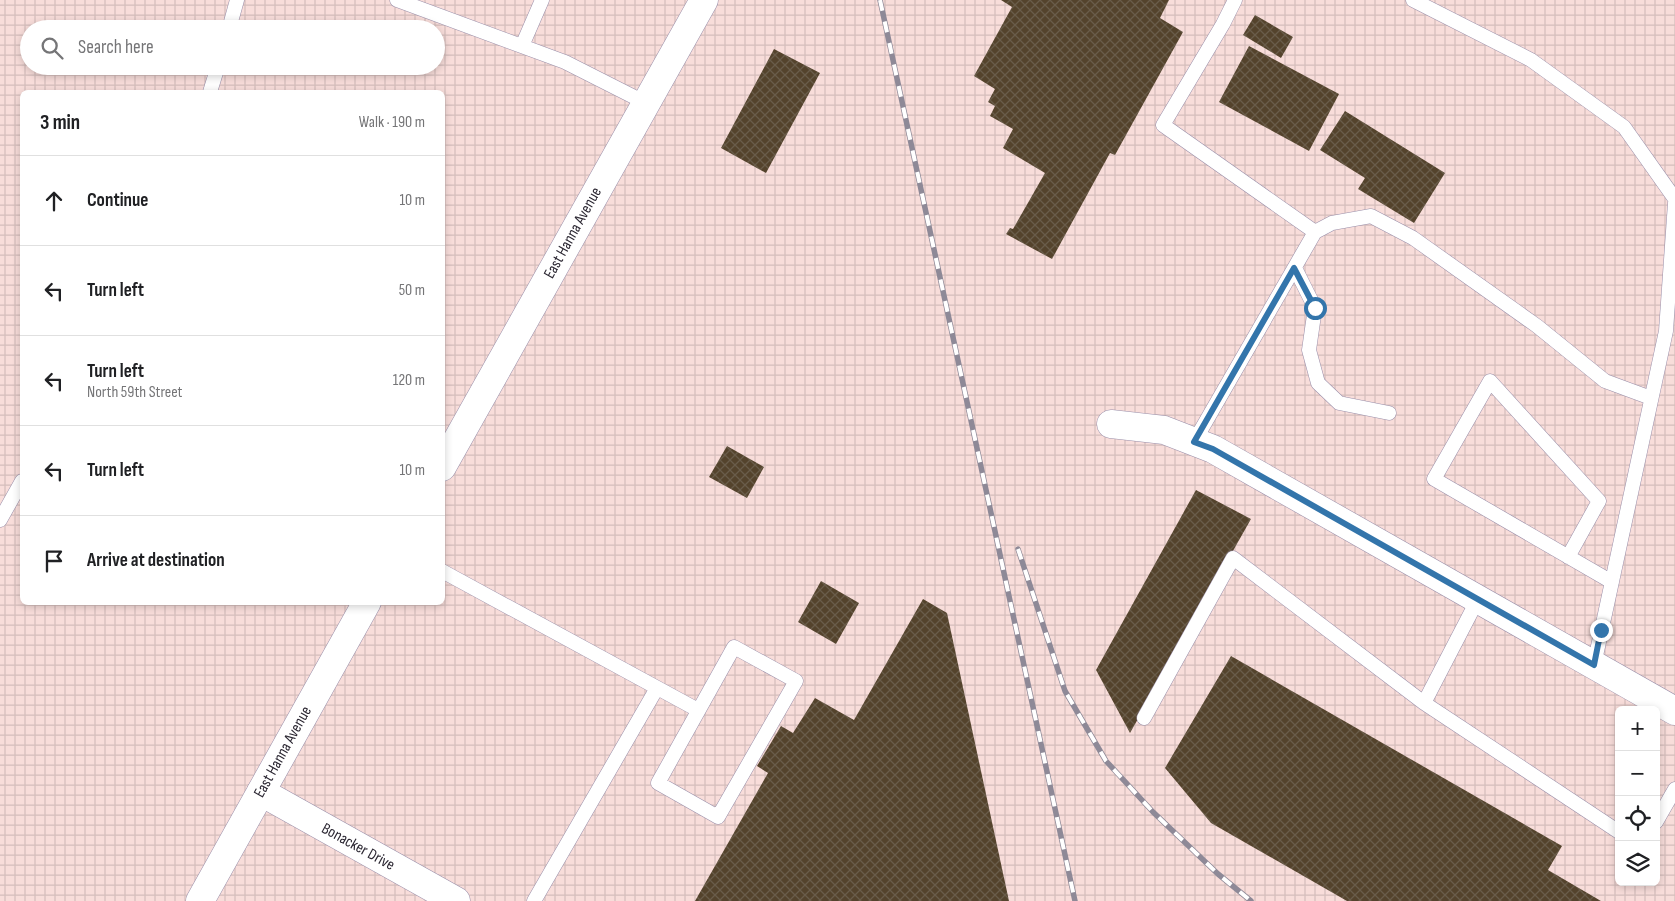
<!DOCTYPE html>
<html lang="en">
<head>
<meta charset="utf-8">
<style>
  :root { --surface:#fff; --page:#f6f6f6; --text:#202124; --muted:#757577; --line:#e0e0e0 }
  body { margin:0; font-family:"Sofia Sans Condensed",sans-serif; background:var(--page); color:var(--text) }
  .controls { position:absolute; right:15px; bottom:15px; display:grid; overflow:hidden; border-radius:8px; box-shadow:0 2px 8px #0003 }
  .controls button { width:45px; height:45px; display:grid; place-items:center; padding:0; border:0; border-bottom:1px solid var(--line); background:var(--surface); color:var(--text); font:25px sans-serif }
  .stop { position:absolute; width:15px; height:15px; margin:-11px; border:4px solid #3375ab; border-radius:50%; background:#fff }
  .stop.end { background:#3375ab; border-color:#fff; box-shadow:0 1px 5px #0008 }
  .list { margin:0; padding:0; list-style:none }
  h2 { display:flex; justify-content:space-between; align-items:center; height:65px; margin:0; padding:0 20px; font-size:21px }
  h2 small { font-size:16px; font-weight:400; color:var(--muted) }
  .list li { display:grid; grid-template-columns:32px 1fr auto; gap:15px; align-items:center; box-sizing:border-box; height:90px; padding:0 20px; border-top:1px solid var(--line) }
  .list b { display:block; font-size:19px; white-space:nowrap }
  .list p { margin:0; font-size:16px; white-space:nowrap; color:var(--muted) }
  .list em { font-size:16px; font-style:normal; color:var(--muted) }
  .icon { flex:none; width:28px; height:28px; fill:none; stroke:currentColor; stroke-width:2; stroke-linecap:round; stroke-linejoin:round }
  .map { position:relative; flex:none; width:1675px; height:901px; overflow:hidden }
  .search { position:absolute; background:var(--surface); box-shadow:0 2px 8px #0003; left:20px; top:20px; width:425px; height:55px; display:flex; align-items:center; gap:12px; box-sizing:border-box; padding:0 18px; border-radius:28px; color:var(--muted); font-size:19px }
  .panel { position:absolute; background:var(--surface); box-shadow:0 2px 8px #0003; left:20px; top:90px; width:425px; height:515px; border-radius:8px }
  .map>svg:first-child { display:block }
</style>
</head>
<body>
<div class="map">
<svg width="1675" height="901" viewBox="0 0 1675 901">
  <defs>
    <pattern id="industrial-grid" width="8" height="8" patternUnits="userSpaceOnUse" patternTransform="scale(1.25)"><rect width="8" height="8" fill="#f8ddda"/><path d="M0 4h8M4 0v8" fill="none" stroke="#d5bebc"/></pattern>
    <pattern id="building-cross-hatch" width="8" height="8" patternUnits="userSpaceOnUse" patternTransform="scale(1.25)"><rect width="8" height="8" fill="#54432c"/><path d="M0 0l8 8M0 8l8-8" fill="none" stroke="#695c4a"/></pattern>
  </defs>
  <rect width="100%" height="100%" fill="#f1eafc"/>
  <path fill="url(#industrial-grid)" fill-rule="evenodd" d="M0,0H1675V901H0ZM29,29H436V66H29ZM22,92H442V602H22ZM1619,710H1656V882H1619Z"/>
  <path fill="url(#building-cross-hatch)" d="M1001,0H1169L1160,18L1183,32L1115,155L1110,153L1052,259L1006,234L1010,228L1013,229L1045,173L1003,148L1013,129L990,116L995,106L988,102L995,89L974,76L1012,7Z
    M1255,15L1293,37L1281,58L1243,35Z
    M1249,46L1339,94L1309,151L1219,102Z
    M774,49L820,73L766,173L721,148Z
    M1345,111L1445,173L1414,223L1358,189L1365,178L1320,150Z
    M727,446L764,467L747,498L709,477Z
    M1196,490L1251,519L1130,733L1096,670Z
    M821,581L859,603L836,644L798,622Z
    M923,599L947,613L1009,901H695L768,773L757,766L781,726L793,733L815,698L854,720Z
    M1231,656L1562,846L1548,870L1601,901H1347L1211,823L1165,768Z"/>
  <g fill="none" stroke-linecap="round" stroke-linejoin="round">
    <g stroke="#9a8faa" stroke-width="15">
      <path id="service" d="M397,0L565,62L646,103
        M1413,0L1531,60L1624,127L1675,199
        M229,29L237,0
        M522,46L542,0
        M210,92L218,66
        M1315,232L1332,223L1371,216L1413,238L1537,326L1605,381L1651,398
        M1295,268L1315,308L1309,350L1318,383L1339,403L1389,413
        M1194,442L1315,232L1163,125L1223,24L1235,0
        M0,520L22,481
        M1568,557L1599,501L1490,381L1434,479L1612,582
        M442,571L698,710
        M734,647L796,681L718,817L658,783Z
        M1594,665L1666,331L1675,203
        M1424,703L1478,599
        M1144,718L1233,558L1424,703L1619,832
        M1656,822L1675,789
        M534,901L657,688"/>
    </g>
    <g stroke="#9a8faa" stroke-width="29">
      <path id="minor" d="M1111,424L1164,430L1213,449L1675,711
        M261,792L456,901"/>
    </g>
    <g stroke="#9a8faa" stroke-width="29">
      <path id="tertiary" d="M442,467L704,0
        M200,901L367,602"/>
    </g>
    <use href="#service" stroke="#fff" stroke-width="14"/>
    <use href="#minor" stroke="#fff" stroke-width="28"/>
    <use href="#tertiary" stroke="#fff" stroke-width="28"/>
    <g stroke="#8e8997" stroke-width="5.5">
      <path id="rail" d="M880,0L1075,901
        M1018,549L1065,691L1106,761L1153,812L1218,874L1251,901"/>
    </g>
    <use href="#rail" stroke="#fff" stroke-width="4" stroke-dasharray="11" stroke-linecap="butt"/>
  </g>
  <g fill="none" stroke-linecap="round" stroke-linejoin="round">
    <path stroke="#3375ab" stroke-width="6" d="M1315,308L1294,268L1194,442L1213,449L1594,665L1601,630"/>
  </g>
  <g text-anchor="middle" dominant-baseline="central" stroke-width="5" stroke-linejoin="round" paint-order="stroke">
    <g font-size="16" fill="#2b2732" stroke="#fff">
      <text transform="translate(573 233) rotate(-61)">East Hanna Avenue</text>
      <text transform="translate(283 752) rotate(-61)">East Hanna Avenue</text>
      <text transform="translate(358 847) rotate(29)">Bonacker Drive</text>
    </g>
  </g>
</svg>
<div class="controls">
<button>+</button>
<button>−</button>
<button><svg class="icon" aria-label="locate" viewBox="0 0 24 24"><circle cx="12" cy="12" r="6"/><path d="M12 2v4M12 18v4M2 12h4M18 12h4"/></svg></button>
<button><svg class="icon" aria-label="layers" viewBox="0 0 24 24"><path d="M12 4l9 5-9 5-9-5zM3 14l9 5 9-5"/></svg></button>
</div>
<div class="stop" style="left:1315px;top:308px"></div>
<div class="stop end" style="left:1601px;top:630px"></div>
<div class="search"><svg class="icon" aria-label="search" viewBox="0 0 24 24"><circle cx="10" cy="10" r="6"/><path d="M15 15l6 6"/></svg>Search here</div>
<section class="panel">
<h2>3 min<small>Walk · 190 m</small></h2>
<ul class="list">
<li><svg class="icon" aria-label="ahead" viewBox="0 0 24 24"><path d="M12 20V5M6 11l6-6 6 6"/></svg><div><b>Continue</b></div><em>10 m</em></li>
<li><svg class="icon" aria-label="left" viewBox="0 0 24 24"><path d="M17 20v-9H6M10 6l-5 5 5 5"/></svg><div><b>Turn left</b></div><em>50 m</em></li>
<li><svg class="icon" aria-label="left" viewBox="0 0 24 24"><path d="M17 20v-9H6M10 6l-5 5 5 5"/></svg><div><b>Turn left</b><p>North 59th Street</p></div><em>120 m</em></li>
<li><svg class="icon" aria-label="left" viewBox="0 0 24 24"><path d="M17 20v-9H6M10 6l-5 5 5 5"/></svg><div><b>Turn left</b></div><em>10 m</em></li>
<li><svg class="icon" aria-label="arrive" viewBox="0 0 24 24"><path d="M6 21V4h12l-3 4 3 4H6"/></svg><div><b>Arrive at destination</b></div></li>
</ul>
</section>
</div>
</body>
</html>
